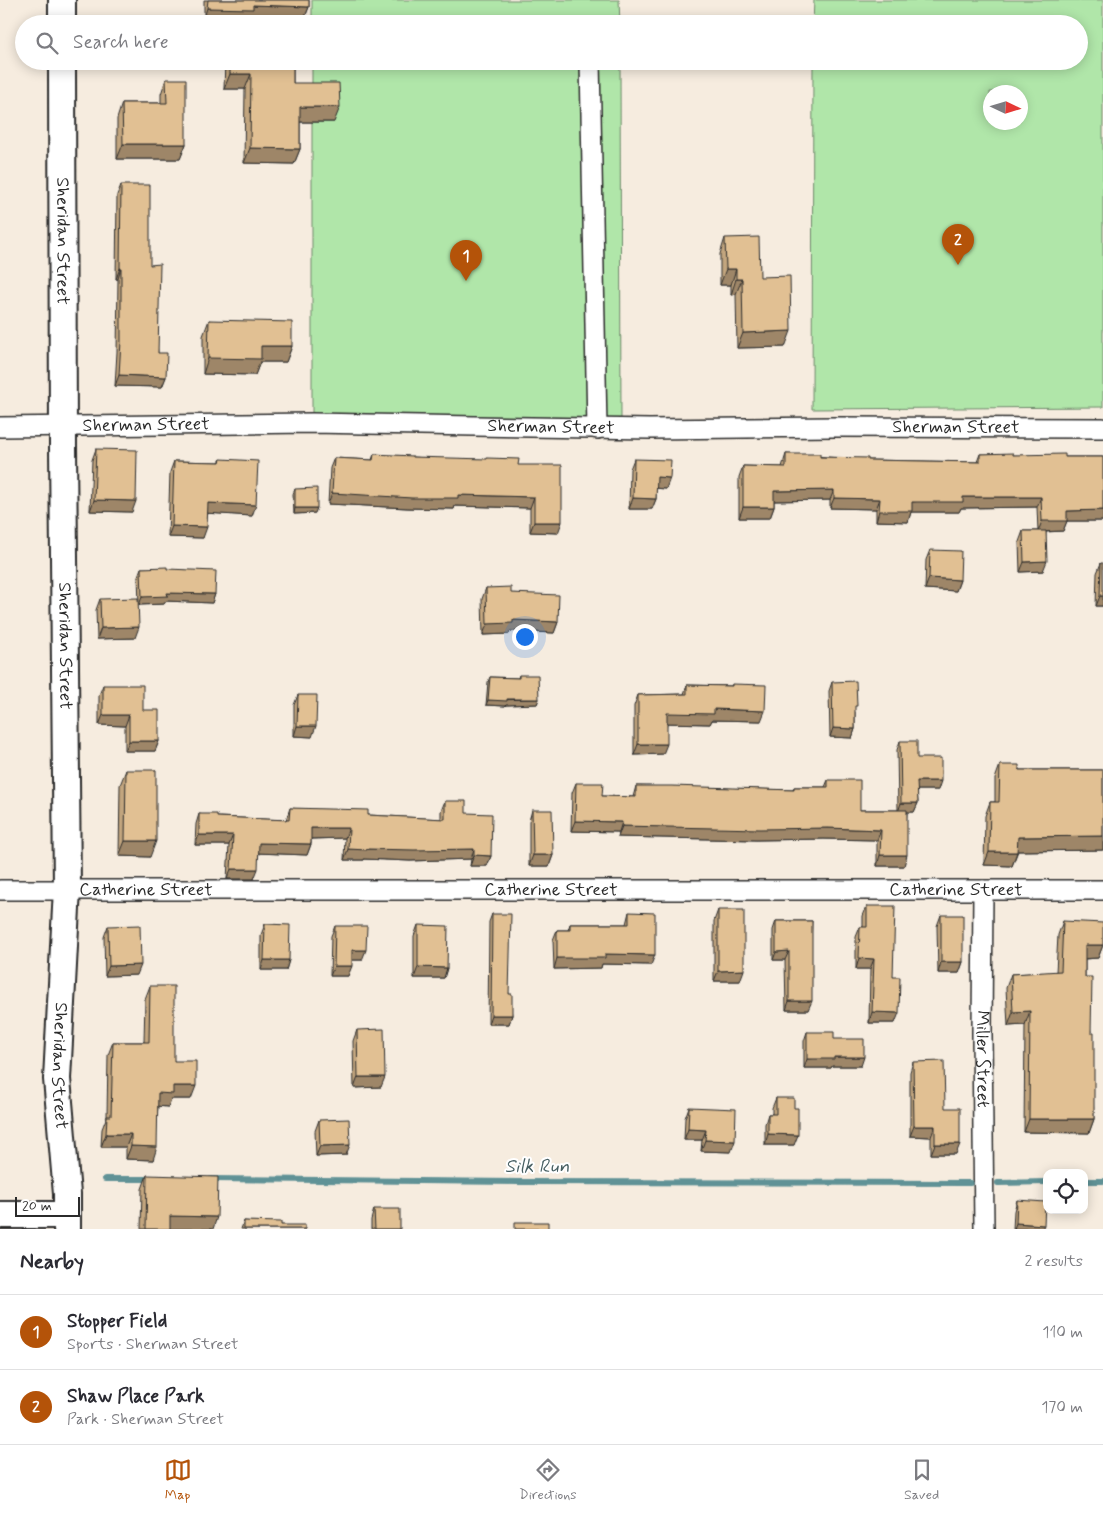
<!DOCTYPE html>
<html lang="en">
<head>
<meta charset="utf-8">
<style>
  :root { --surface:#fff; --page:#f7f7f7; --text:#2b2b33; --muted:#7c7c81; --line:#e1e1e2; --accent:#b45309 }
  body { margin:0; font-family:Mynerve,sans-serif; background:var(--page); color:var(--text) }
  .controls { position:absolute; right:15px; bottom:15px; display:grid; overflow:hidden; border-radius:10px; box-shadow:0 2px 12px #0003 }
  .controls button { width:45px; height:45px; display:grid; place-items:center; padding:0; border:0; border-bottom:1px solid var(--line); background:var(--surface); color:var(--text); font:25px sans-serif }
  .compass { position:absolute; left:983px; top:85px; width:45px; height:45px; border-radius:50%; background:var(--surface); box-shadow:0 2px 12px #0003; rotate:94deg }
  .scale { position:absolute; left:15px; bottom:12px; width:65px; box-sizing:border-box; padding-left:5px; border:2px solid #2b2b2b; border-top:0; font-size:14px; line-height:18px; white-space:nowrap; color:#2b2b2b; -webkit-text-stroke:4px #fff; paint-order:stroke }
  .you { position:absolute; left:524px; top:636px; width:18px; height:18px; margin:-12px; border:4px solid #fff; border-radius:50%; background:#1a73e8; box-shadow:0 0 0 8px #1a73e833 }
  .badge { display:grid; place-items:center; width:32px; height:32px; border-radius:50%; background:var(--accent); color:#fff; font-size:16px; font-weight:700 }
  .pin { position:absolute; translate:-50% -41px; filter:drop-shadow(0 1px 2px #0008) }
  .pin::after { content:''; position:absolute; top:26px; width:18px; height:15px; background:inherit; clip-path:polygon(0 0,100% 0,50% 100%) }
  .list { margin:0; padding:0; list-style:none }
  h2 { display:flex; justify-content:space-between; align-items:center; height:65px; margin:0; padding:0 20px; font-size:21px }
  h2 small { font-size:16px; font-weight:400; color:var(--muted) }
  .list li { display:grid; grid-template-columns:32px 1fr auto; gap:15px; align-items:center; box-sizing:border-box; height:75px; padding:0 20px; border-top:1px solid var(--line) }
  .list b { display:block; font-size:19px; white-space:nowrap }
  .list p { margin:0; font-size:16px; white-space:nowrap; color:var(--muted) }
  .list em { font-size:16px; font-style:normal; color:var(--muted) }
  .icon { flex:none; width:28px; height:28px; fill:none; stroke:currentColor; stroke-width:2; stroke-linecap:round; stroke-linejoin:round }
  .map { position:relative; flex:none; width:1103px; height:1229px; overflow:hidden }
  .search { position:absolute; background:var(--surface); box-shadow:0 2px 12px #0003; left:15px; right:15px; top:15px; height:55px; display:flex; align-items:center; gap:12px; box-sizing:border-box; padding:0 18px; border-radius:28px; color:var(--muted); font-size:19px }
  .sheet { height:215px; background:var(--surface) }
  nav { display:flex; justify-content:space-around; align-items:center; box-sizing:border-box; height:70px; border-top:1px solid var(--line); background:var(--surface); font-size:14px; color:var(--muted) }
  nav a { display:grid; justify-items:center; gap:2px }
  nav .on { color:var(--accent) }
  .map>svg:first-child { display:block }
</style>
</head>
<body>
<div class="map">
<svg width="1103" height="1229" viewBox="0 0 1103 1229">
  <rect width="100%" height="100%" fill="#f6ecdf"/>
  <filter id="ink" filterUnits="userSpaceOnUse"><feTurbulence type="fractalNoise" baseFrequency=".02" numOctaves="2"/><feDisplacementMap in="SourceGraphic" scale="10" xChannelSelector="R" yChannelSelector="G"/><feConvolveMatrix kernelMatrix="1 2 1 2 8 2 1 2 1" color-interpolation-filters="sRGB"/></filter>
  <g filter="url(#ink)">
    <path fill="#b0e6a9" stroke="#6e886a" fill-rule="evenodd" d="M312,0H619L620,24H312Z
      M814,0H1103V407L812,409L813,61H1079V24H813ZM990,92H1020V122H990Z
      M312,61H620L621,423H312Z"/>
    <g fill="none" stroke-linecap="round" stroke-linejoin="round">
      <path stroke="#619296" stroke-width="6" d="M105,1179H153
        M211,1179L517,1182L970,1183
        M1084,1181H1103
        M998,1183L1047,1182"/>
      <g stroke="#2b2b2b" stroke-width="22">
        <g id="street">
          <path d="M590,61L597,429"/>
          <path id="s1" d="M0,427L312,423L649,429L836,427L1103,428"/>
          <path id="s2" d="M0,890H1103"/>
          <path id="s3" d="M983,890L982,1034L984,1229"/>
        </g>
      </g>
      <g stroke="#2b2b2b" stroke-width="30">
        <g id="secondary">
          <path d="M62,0V24"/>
          <path id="s4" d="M62,61L63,446L67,889L57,1079L67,1194V1229"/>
          <path d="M0,1215H67"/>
        </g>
      </g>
      <use href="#street" stroke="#fff" stroke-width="19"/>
      <use href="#secondary" stroke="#fff" stroke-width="26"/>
    </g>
    <path fill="#c2a57e" stroke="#2b2b2b" d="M204,0H309V7L305,17L250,16L249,19L204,18Z
      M225,61H293V83L334,122H300V149L294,164L244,163L245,89H224Z
      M166,79L186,144L180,159H117V119L122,103H161V94Z
      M121,185L150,265L158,353L166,377L162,387L115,386L117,352L118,279H116L117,195Z
      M725,238L760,277L785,347L737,348L736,294L731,295V285H720V254Z
      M209,320L292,346L286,362H260L255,375L203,374V336Z
      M96,449L132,512L90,511L92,460Z
      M374,454L518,465L558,533L530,532V508L455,506L454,509L408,508L328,504L330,468L334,458L372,460Z
      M786,454L868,460L977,462L980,454L1065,457H1103V521H1067L1063,531L1046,532L1043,571L1020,572L1019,542L1023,531H1038L1037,507L961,508L959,512H911L908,522L876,521V509L830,508V500L774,501V507L770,518H739V477L743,466L782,467Z
      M221,459L252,516L208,513L203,538L168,537L170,472L174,461L219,462Z
      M634,459L666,489L656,488V499L652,509H629L630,469Z
      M295,489L315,513L294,514L293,494Z
      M930,550L960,580L956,591L925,589L926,560Z
      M1101,563L1103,606H1096L1097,573Z
      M141,568L167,569L215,594L212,603L166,601L164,604L139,605L138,576Z
      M486,588L511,593L558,622L554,633L510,631L509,634L483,635L482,599Z
      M100,599L135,638L97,639L96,610Z
      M519,675L539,699L537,704L506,705L505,706L486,705L488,682L490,677L518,678Z
      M832,682L855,712V729L852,738L830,737L829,691Z
      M732,684L761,721L712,720L710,724L667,723L663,754L634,755V706L638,695L684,694L687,685L732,686Z
      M103,685L143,710L159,741L155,751H125V726L99,725V695Z
      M298,695L312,737L294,736V705Z
      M900,741L917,758L938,790H917L918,803L914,812H907L904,866H877V840L824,839L756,840L618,837L619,832L571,831L572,793L576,783L602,796L633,797L636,786L793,790L794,787H825L828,780L860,810H898L897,750Z
      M1000,765L1019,770H1103V850L1018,851L1012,866L984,865L985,816L990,802H995V779Z
      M126,770L150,857L119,856L120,785Z
      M445,801L466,813L491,856L487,866H470L471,859L410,861L364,859V860H344L345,838L311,839V844L307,855L259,853L254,879H227L229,845H195L196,824L199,814L217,817L286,820L290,808L368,815L441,819V811Z
      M532,810L553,855L549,866H529V821Z
      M867,906L893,977L895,1023H869L870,969H856V937L860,927H863V916Z
      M718,910L740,981H714V921Z
      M629,912L651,965L602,964L601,968L554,969L553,940L557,930H568L570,924H626Z
      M492,914L509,994L512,1015L509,1024H488L489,922Z
      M941,915L963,962L959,973H938L937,926Z
      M776,921H812L808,1010H786L785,960H773V930Z
      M1063,921L1103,945L1098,958L1085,959V977L1091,1033L1094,1119L1089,1133L1024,1132L1025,1025L1008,1026L1006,988L1011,974L1056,972L1058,935Z
      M265,924L289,960L286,970H261V935Z
      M418,925L447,968L444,978H414V936Z
      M108,926L137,975L105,976L104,937Z
      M335,926L362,960H352L348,976H330L331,936Z
      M150,986L174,1061L191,1099H171L168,1107L158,1106L153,1160L126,1159V1147H101L102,1129L107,1116L108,1055L113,1042H144L145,999Z
      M357,1030L381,1087L354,1088L353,1041Z
      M807,1032L834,1039L861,1066H832L831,1068H804V1041Z
      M913,1062L945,1108L956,1154H931V1137L910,1136V1072Z
      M776,1098L794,1108V1145H765V1124L768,1114H772V1108Z
      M689,1107L731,1152L701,1151L702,1140H684L685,1118Z
      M319,1120L346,1155L316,1156L315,1131Z
      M147,1175L213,1229H141L142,1189Z
      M1017,1200L1042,1229H1013L1014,1211Z
      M374,1209L400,1229H371V1220Z
      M244,1221L281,1225L305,1229H241Z"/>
    <path fill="#9e8667" stroke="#2b2b2b" d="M253,5L309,7L305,17L250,16L249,19L204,18L207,8Z
      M230,74H251L245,89H224Z
      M300,107H340L334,122H294Z
      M123,144H186L180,159H117Z
      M250,148L300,149L294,164L244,163Z
      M120,268H121L118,279H116Z
      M726,269H736L731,285H720Z
      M736,279H742L736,294L731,295Z
      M791,331L785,347L737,348L743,333Z
      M261,346H292L286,362H260L255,375L203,374L208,358Z
      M119,375L166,377L162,387L115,386Z
      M657,477L670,478L666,489L653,488Z
      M834,490L830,500L770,501L774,491Z
      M332,493L458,495L534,497L530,508L455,506L454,509L408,508L328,504Z
      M963,497H1041L1037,507L961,508L959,512H911L908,522L876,521L879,511L912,502Z
      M633,498L656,499L652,509H629Z
      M834,498L880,499L876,509L830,508Z
      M94,500L136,501L132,512L90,511Z
      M208,503L256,505L252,516L204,513Z
      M743,507H774L770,518H739Z
      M295,508H317L315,513L294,514Z
      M1103,510V521H1067L1063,531L1038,532L1042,521L1067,511Z
      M534,522H562L558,533L530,532Z
      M172,526L207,527L203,538L168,537Z
      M1047,561L1043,571L1020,572L1024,562Z
      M929,578L960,580L956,591L925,589Z
      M167,593L215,594L212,603L166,601L164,604L139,605L142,597Z
      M1100,596H1103V606H1096Z
      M513,620L558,622L554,633L510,631L509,634L483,635L487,624Z
      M139,627L135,638L97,639L101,628Z
      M539,699L537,704L506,705L505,706L486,705L488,700Z
      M714,709L765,711L761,721L712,720L710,724L663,723L667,713Z
      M103,715H129L125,726L99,725Z
      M297,726H316L312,737L294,736Z
      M833,728L855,729L852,738L830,737Z
      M129,741H159L155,751H125Z
      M638,744H667L663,754L634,755Z
      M917,781H941L938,790H914Z
      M901,803H918L914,812H898Z
      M575,821L622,822L619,832L571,831Z
      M622,826L828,828L881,830L877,840L824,839L756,840L618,837Z
      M311,828H349L345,838L308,839Z
      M199,835H233L229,845H195Z
      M1103,836V850L1013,851L1018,837Z
      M125,841H156L150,857L119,856Z
      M259,843L311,844L307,855L256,853Z
      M348,849H474L471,859L410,861L364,859V860H344Z
      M989,852H1017L1012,866L984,865Z
      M474,855L491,856L487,866H470Z
      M533,855H553L549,866H529Z
      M880,855H907L904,866H877Z
      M231,869H258L254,879H227Z
      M1085,945H1103L1098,958L1080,959Z
      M352,950H366L362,960H348Z
      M789,951L785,960H773L776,952Z
      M605,954L655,955L651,965L602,964L601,968L554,969L557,958Z
      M859,958L874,959L870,969H856Z
      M264,960H289L286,970H261Z
      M941,962H963L959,973H938Z
      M141,965L137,975L105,976L109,966Z
      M334,966H352L348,976H330Z
      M418,967L447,968L444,978H414Z
      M744,970L740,981H714L718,971Z
      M789,1001H812L808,1010H786Z
      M1030,1011L1025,1025L1008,1026L1013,1012Z
      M872,1012L899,1013L895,1023H869Z
      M491,1015H512L509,1024H488Z
      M834,1057H864L861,1066H832L831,1068H804L807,1059Z
      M358,1077H385L381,1087L354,1088Z
      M173,1086H196L191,1099H171L168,1107L154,1106L158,1093Z
      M1029,1119H1094L1089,1133L1024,1132Z
      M914,1126H935L931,1137L910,1136Z
      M688,1129L706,1130L702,1140H684Z
      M106,1134H131L126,1147H101Z
      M768,1134L798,1135L794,1145H765Z
      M705,1140L735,1141L731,1152L701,1151Z
      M935,1144H960L956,1154H931Z
      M350,1145L346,1155L316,1156L320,1146Z
      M131,1146L157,1147L153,1160L126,1159Z
      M170,1216L217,1217L213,1229H166Z
      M1016,1223L1044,1225L1042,1229H1014Z"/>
    <path fill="#e1c093" stroke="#2b2b2b" d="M208,0H309V7L253,5V9L207,8Z
      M230,61H293V83H339L340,107H300V149L250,148L251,74H230Z
      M166,79H186V144H123L122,103H167Z
      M121,185H150V265L160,264L158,353H167L166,377L119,375L121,341V268H120Z
      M759,237L760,277L790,276L791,331L743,333L742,279H736V269H726L725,238Z
      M209,320L292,322V346H261V359L208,358Z
      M96,449L137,450L136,501L94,500Z
      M1013,453V455L1065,454V457H1103V510L1067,511V521H1042L1041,497H963V502H912V511H879L880,499L834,498V490L774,491V507H743V466L786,467V454H820V457L868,458V460L980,462V454Z
      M374,454L413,456V457L487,459V458L519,459L518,465H562V522H534V497L458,495V498H412L332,493L334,458L373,460Z
      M221,459L258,461L256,505L208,503L207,527L172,526L174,461L220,462Z
      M634,459L671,460L670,478L657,477L656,499L633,498Z
      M317,488V508H295V489Z
      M1023,531H1046L1047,561L1024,562Z
      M930,550L961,551L960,580L929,578Z
      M1101,563H1103V596H1100Z
      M167,567V569L216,571L215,594L167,593L168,596L142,597L141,568Z
      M511,587V593L559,595L558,622L513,620V623L487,624L486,588Z
      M138,598L139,627L101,628L100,599Z
      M519,675H538L539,699H507V701L488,700L490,677L519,678Z
      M856,681L857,706H855V729L833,728L832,682Z
      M732,684L766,685L765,711L714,709V714L667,713V744H638V695L687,694V685L732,686Z
      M103,685H143V710H159V741H129V715H103Z
      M298,695H317L316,726H297Z
      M900,741H917V758H941V781H917L918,803H901Z
      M1000,765H1019V770H1103V836L1018,837L1017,852H989L990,802H999Z
      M126,770H156V841H125Z
      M828,780H860V810H907V855H880L881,830L828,828L760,829L622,826V822L575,821L576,783H603L602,796L636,797V786H672L794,790V787H828Z
      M445,801H466V813L492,814L491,856L474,855V849L414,850L367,849V850L348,849L349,828H311V844L259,843L258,869H231L233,835H199V814H217V817L289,820L290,808L368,810V815L445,819Z
      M532,810H552L553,855H533Z
      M867,906H895L893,977H900L899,1013L872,1012L874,959L859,958L860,927H867Z
      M718,910H744V970L718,971Z
      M629,912L655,913V955L605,954V958H557V930H570V924H629Z
      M492,914H511L509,994H512V1015H491Z
      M941,915H963V962H941Z
      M776,921H812V1001H789V951L776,952Z
      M1063,921L1103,923V945H1085V977H1092L1091,1033H1094V1119H1029L1030,1011L1013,1012L1011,974L1061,971Z
      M265,924L290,925L289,960H264Z
      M140,925L141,965L109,966L108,926Z
      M418,925L448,926L447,968L418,967Z
      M335,926H367L366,950H352V966H334Z
      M150,986H174V1061H196V1086H173V1094L158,1093L157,1147L131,1146V1134H106L107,1116H111L113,1042H149Z
      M384,1029L385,1077H358L357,1030Z
      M807,1032H834V1039H864V1057H834V1059H807Z
      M944,1061L945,1108H960V1144H935V1126H914L913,1062Z
      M776,1098H794V1108H798V1135L768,1134V1114H776Z
      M689,1107L736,1109L735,1141L705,1140L706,1130L688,1129Z
      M349,1119L350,1145L320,1146L319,1120Z
      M147,1175L218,1177L217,1217L170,1216V1229H146Z
      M1017,1200L1045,1202L1044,1225L1016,1223Z
      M374,1209H400V1229H375Z
      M244,1221L281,1222V1225H305V1229H244Z
      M515,1222H548V1229H515Z"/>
  </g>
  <g text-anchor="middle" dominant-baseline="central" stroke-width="4" stroke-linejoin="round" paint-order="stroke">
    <g font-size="18" fill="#2b2b2b" stroke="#fff">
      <text stroke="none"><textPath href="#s4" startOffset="180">Sheridan Street</textPath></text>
      <text stroke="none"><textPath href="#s1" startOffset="146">Sherman Street</textPath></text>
      <text stroke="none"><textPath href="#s1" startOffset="551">Sherman Street</textPath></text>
      <text stroke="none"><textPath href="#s1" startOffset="956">Sherman Street</textPath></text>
      <text stroke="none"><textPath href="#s4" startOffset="585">Sheridan Street</textPath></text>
      <text stroke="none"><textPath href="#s2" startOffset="146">Catherine Street</textPath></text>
      <text stroke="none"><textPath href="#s2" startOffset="551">Catherine Street</textPath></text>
      <text stroke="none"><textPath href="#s2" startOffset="956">Catherine Street</textPath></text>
      <text stroke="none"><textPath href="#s3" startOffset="169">Miller Street</textPath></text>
      <text stroke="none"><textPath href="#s4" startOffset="1005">Sheridan Street</textPath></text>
    </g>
    <g font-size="19" font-style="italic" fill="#465e61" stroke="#fff">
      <text x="537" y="1166">Silk Run</text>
    </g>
  </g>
</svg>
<div class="controls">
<button><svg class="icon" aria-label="locate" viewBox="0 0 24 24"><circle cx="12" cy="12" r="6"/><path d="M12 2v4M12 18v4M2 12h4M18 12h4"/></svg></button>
</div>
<svg class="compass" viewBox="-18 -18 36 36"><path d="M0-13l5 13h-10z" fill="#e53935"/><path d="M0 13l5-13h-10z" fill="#7c7c81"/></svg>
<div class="scale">20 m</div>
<div class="you"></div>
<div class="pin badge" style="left:466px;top:281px">1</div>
<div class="pin badge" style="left:958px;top:265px">2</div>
<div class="search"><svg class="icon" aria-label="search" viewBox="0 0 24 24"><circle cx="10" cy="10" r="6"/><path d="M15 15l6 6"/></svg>Search here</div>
</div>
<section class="sheet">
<h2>Nearby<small>2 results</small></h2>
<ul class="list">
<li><span class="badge">1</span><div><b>Stopper Field</b><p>Sports · Sherman Street</p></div><em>110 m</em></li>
<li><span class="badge">2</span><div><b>Shaw Place Park</b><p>Park · Sherman Street</p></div><em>170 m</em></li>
</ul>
</section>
<nav>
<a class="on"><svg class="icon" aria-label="map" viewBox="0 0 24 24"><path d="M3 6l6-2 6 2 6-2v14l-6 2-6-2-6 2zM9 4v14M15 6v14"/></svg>Map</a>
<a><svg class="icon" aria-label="directions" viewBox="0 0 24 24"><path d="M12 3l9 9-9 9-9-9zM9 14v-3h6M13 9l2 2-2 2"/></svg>Directions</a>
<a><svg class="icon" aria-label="saved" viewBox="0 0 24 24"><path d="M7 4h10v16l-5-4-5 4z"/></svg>Saved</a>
</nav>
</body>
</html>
